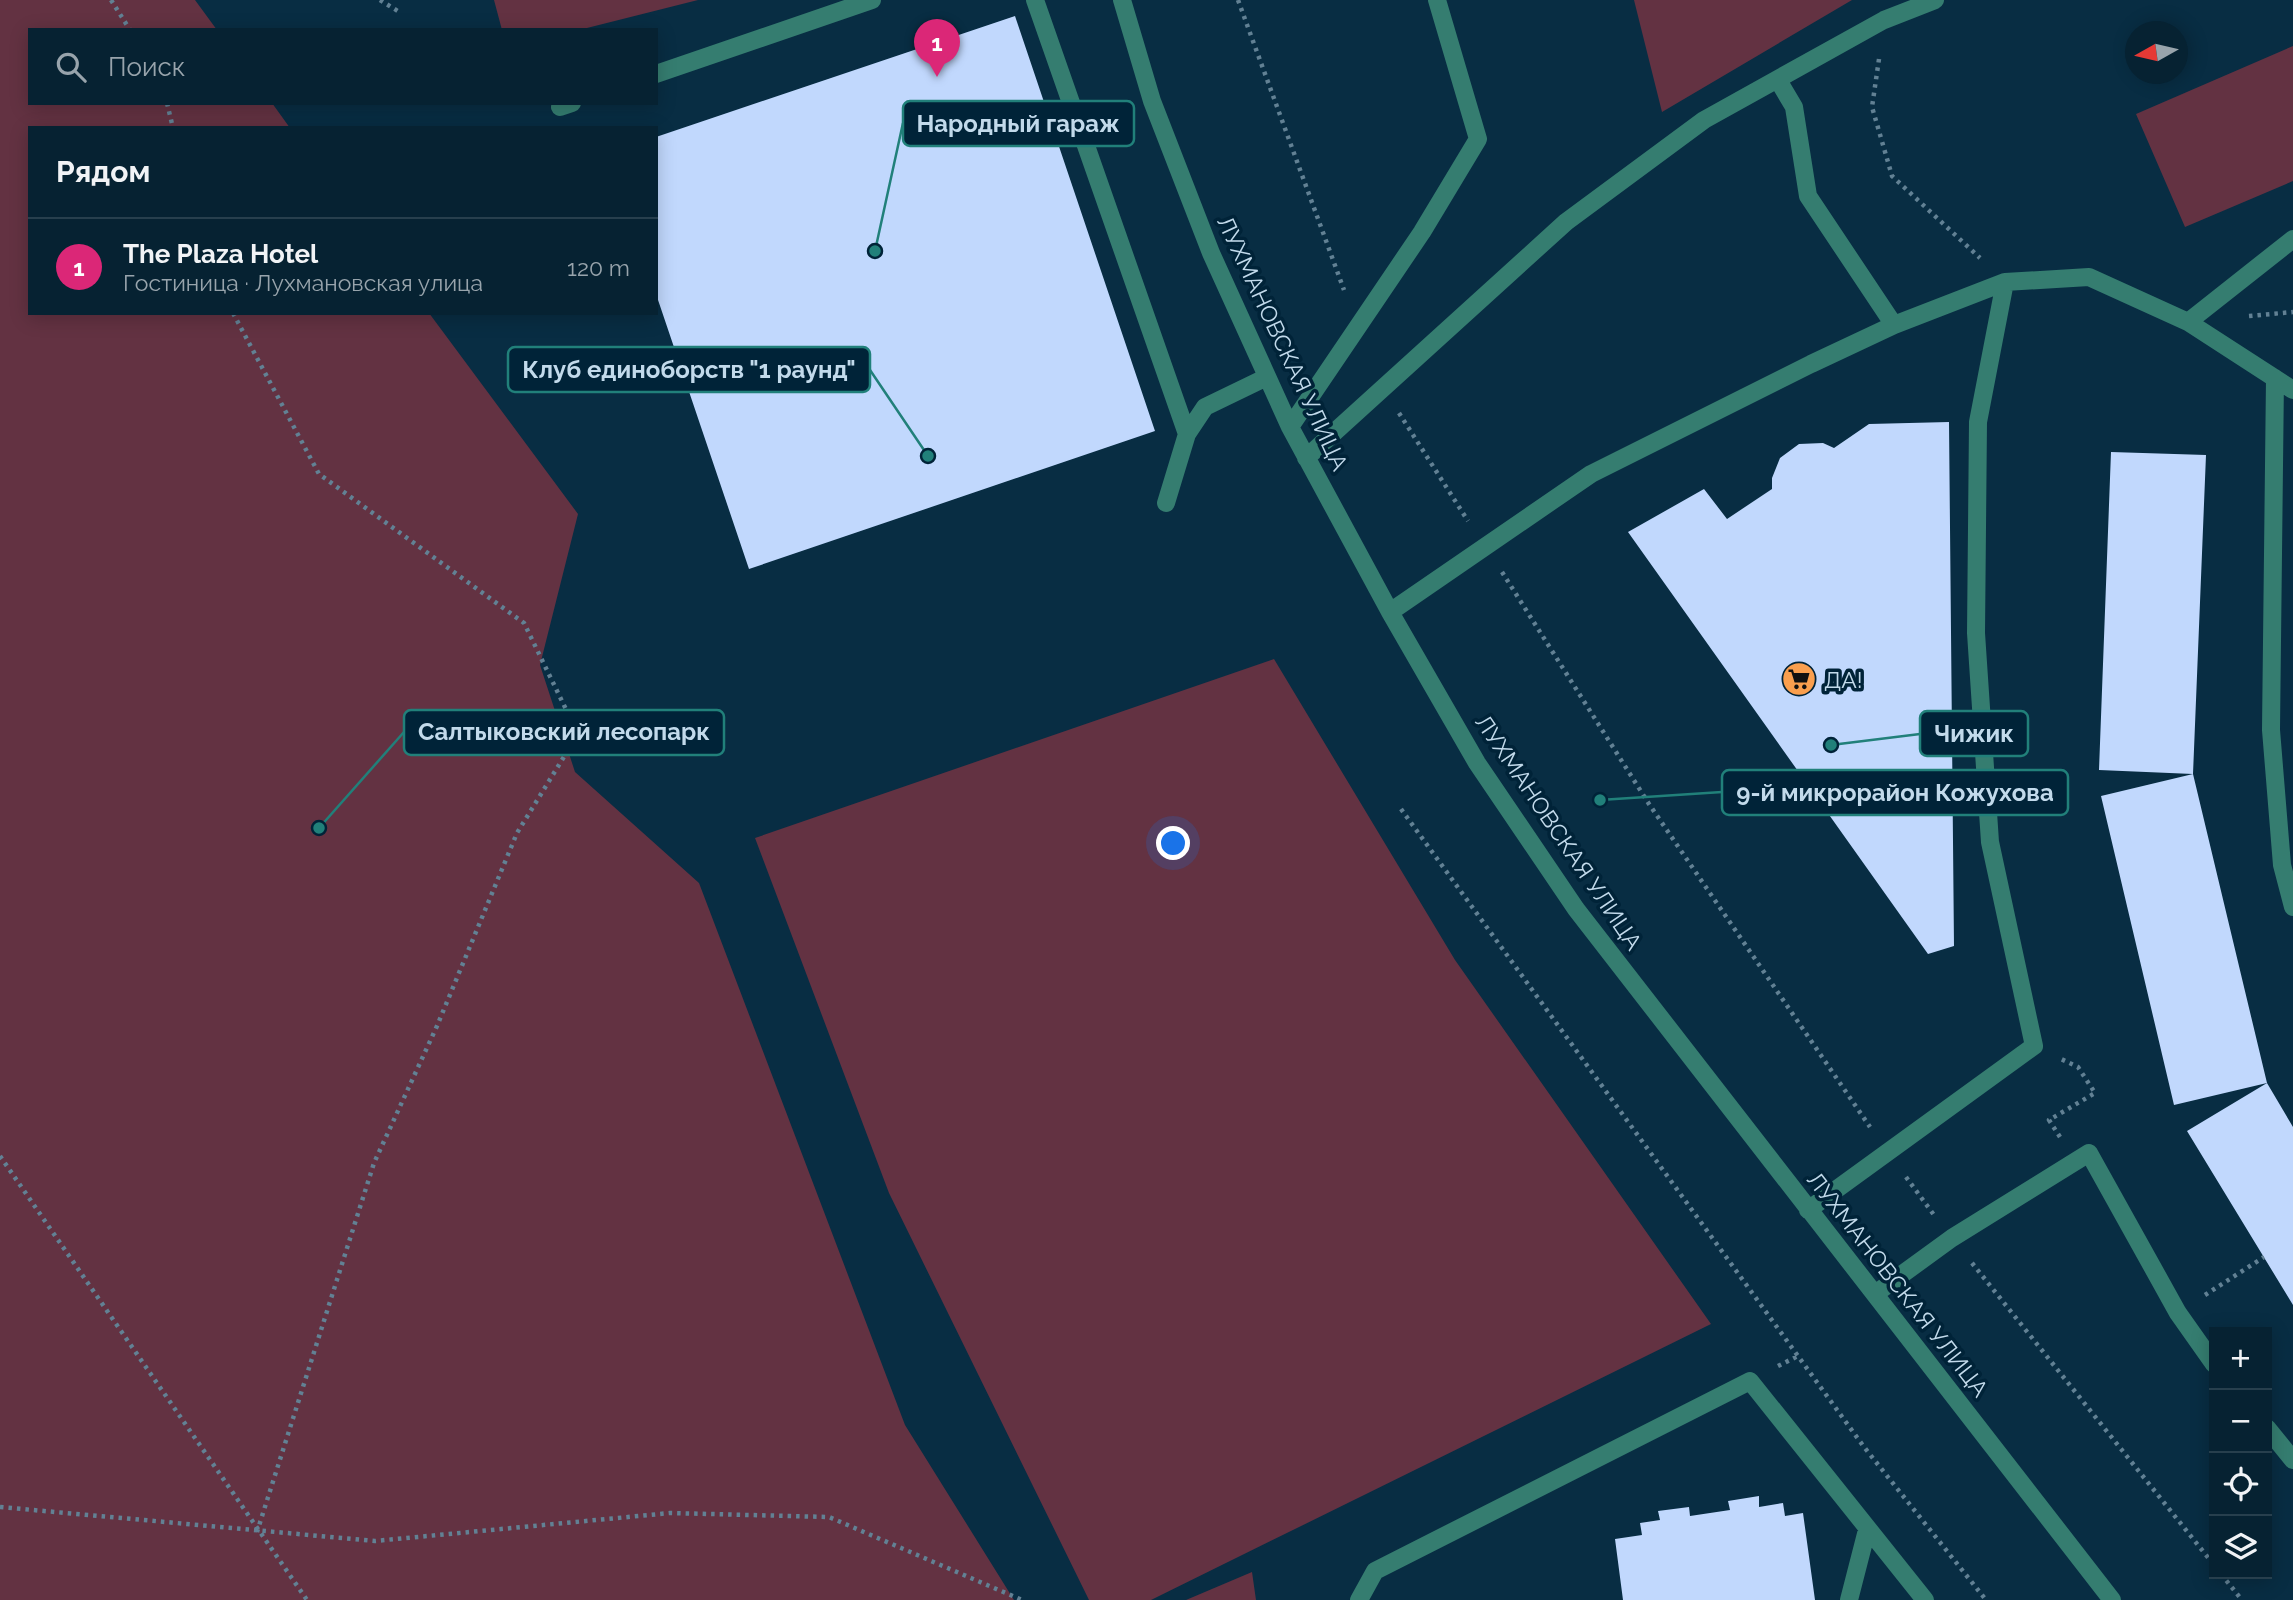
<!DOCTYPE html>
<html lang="ru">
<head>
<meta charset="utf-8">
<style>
  :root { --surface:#062232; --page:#0f2a3a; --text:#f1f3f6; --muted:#98a4ac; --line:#273f4d; --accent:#db2777 }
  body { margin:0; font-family:Raleway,sans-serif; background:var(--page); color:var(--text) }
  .controls { position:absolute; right:21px; bottom:21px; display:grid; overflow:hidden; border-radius:0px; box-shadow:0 4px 18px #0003 }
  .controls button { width:63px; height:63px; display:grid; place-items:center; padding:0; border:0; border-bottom:2px solid var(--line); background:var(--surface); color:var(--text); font:35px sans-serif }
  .compass { position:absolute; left:2125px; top:21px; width:63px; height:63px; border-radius:50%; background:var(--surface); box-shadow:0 4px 18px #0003; rotate:262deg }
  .you { position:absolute; left:1174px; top:844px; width:24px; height:24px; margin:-18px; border:5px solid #fff; border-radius:50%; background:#1a73e8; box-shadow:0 0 0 10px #1a73e833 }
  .badge { display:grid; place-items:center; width:46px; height:46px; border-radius:50%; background:var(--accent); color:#fff; font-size:23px; font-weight:700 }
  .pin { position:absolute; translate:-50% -58px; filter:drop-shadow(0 2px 4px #0008) }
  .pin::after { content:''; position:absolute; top:37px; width:24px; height:21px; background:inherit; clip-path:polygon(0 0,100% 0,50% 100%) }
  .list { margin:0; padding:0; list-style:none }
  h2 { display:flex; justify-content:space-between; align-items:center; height:91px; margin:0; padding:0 28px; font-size:30px }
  h2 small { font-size:23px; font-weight:400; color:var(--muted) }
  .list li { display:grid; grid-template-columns:46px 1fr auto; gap:21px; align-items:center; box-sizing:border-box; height:98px; padding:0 28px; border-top:2px solid var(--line) }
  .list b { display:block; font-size:26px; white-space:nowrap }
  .list p { margin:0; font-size:23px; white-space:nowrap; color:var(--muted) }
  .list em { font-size:23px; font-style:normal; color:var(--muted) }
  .icon { flex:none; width:38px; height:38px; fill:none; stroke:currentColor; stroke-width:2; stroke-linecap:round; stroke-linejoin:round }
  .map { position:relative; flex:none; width:2293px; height:1600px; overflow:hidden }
  .search { position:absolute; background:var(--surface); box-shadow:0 4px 18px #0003; left:28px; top:28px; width:630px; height:77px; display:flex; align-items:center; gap:18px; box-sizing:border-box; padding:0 24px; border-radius:0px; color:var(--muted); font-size:26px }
  .panel { position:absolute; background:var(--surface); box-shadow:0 4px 18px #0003; left:28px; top:126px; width:630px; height:189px; border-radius:0px }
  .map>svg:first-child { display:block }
</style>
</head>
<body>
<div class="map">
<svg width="2293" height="1600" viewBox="0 0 2293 1600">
  <rect width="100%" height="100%" fill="#082d43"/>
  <path fill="#633242" d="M0,0H195L217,30H30V103H272L290,128H30V313H429L578,514L540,665L575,772L699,883L905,1425L1014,1600H0Z
    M494,0H698L579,30H502Z
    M1634,0H1852L1662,112Z
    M2293,46V181L2185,227L2136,114Z
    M1274,659L1455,960L1711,1324L1151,1600H1089L889,1193L755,838Z
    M1252,1572L1256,1600H1186Z"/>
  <path fill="#c1d8fd" d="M1015,16L1155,431L749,569L656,294V137Z
    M1949,422L1954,946L1928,954L1628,532L1704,489L1727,519L1772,489V478L1780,458L1799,444L1823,443L1834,448L1869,424Z
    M2111,452L2206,455L2193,774L2099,770Z
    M2193,774L2267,1083L2174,1105L2101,796Z
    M2267,1083L2293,1127V1305L2187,1131Z
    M1759,1496V1507L1783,1503L1785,1516L1803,1513L1815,1600H1623L1615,1539L1642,1535L1640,1523L1660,1520L1658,1511L1689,1507L1690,1516L1730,1510L1728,1501Z"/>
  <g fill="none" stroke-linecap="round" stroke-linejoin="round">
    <path stroke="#628194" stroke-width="4.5" stroke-dasharray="3.5 5" stroke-linecap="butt" d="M111,0L130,30
      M380,0L401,13
      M1238,0L1344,290
      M1879,59L1872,107L1892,176L1980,258
      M167,103L173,128
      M233,313L319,474L524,623L578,734L517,833L437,1026L374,1163L257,1532
      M2249,316L2293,312
      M1399,413L1468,521
      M1502,572L1649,804L1870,1127
      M1401,809L1864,1447L1986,1600
      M2060,1137L2049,1120L2095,1093L2078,1067L2061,1059
      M0,1156L307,1600
      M1906,1177L1934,1215
      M1972,1263L2214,1565
      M2205,1295L2264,1257
      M1778,1366L1798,1356
      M0,1507L375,1541L670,1513L829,1517L1022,1600
      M2221,1574L2242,1600"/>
    <path stroke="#357d70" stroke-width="18" d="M1035,0L1187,434
      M1122,0L1152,101L1211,253L1290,427L1390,612L1477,763L1576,909L2112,1600
      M656,74L872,0
      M1778,80L1794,107L1808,196L1894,325
      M560,107L572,103
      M2188,322L2293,239
      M2275,378L2271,730L2282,865L2293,907
      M1290,427L1422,232L1478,139L1437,0
      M1306,458L1566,222L1704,120L1884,20L1935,0
      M1166,503L1187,434L1205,407L1267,377
      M1390,612L1591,474L1811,364L1894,325L2005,282L2089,277L2188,322L2293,390
      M1808,1210L2034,1046L1990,842L1976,633L1978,422L2005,282
      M1875,1294L1952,1238L2089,1153L2178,1313L2214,1364
      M2267,1428L2293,1460
      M1359,1600L1375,1571L1750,1381L1925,1600
      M1849,1600L1867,1530"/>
  </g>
  <defs>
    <g id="supermarket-disc" transform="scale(1.75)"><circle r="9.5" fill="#fa9f4e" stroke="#002338"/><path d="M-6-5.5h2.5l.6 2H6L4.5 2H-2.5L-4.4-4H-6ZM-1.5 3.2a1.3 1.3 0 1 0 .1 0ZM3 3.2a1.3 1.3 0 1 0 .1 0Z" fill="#111"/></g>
  </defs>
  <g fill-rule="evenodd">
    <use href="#supermarket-disc" x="1799" y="679"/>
  </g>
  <g text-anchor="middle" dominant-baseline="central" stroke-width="7" stroke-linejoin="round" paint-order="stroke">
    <g font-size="23" fill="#c2daeb" stroke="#002338">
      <text transform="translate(1283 343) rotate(65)">ЛУХМАНОВСКАЯ УЛИЦА</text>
      <text transform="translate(1559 832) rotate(56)">ЛУХМАНОВСКАЯ УЛИЦА</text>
      <text transform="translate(1898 1284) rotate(52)">ЛУХМАНОВСКАЯ УЛИЦА</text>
    </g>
    <g font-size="23" fill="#c2daeb" stroke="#002338" text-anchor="start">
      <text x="1824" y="679">ДА!</text>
    </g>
  </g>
  <path fill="none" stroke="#21807a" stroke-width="2.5" d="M875 251L903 123M928 456L870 370M319 828L404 732M1831 745L1920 734M1600 800L1722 792"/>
  <g fill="#21807a" stroke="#002338" stroke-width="2.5">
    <circle cx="875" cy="251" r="7"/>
    <circle cx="928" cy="456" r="7"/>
    <circle cx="319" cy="828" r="7"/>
    <circle cx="1831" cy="745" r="7"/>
    <circle cx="1600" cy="800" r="7"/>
  </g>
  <g fill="#002338" stroke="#21807a" stroke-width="2.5">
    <rect x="903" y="101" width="231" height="45" rx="7"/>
    <rect x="508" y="347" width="362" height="45" rx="7"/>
    <rect x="404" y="710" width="320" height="45" rx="7"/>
    <rect x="1920" y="711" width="108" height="45" rx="7"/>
    <rect x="1722" y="770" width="346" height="45" rx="7"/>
  </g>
  <g font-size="24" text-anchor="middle" font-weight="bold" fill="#c2daeb">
    <text x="1018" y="132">Народный гараж</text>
    <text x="689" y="378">Клуб единоборств "1 раунд"</text>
    <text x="564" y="740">Салтыковский лесопарк</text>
    <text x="1974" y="742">Чижик</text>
    <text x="1895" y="801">9-й микрорайон Кожухова</text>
  </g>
</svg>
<div class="controls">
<button>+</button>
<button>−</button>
<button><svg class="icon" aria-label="locate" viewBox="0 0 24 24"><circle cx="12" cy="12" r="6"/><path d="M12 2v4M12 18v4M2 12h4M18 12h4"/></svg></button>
<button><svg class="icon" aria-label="layers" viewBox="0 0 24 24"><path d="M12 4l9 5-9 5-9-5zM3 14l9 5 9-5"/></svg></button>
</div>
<svg class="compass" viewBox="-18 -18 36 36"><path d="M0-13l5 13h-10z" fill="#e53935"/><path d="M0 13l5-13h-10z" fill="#98a4ac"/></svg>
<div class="you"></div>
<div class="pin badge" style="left:937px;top:77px">1</div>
<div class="search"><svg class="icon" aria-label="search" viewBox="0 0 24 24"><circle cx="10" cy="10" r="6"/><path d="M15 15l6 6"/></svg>Поиск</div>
<section class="panel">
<h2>Рядом<small></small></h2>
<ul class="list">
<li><span class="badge">1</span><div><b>The Plaza Hotel</b><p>Гостиница · Лухмановская улица</p></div><em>120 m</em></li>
</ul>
</section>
</div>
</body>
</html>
